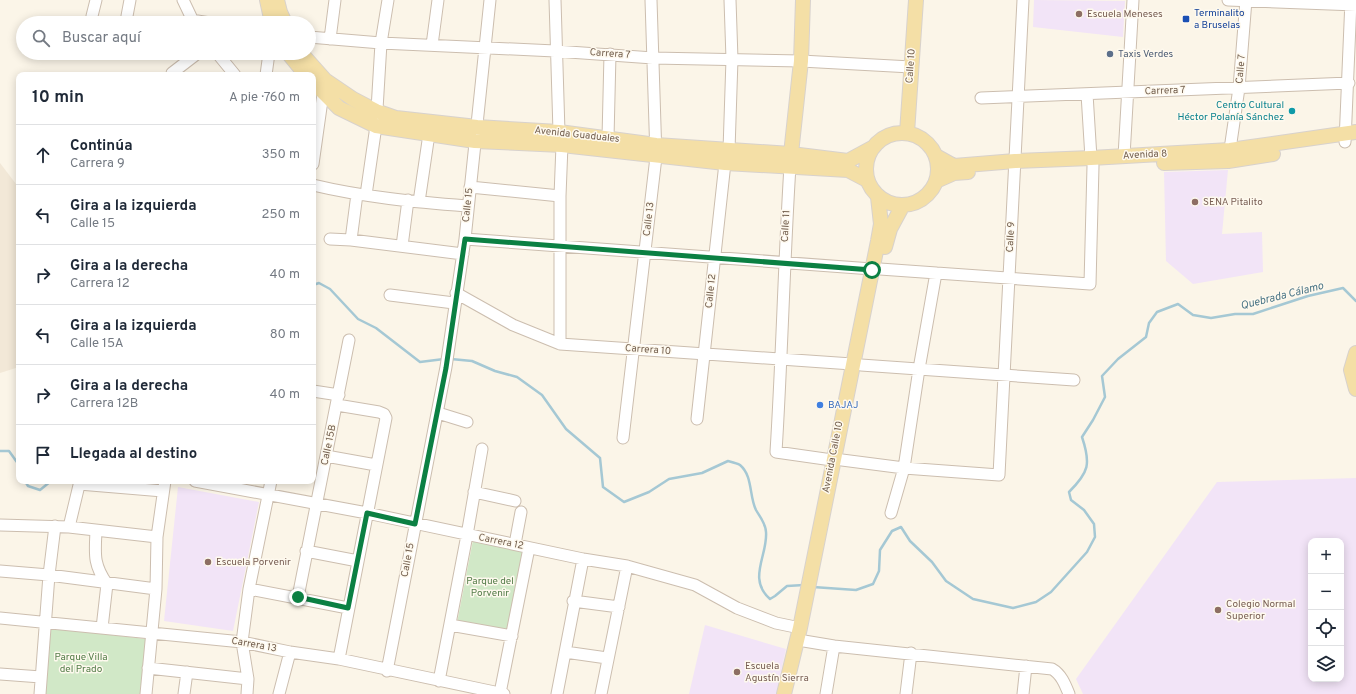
<!DOCTYPE html>
<html lang="es">
<head>
<meta charset="utf-8">
<style>
  :root { --surface:#fff; --page:#f6f6f7; --text:#1f2937; --muted:#747a83; --line:#e0e1e3 }
  body { margin:0; font-family:Overpass,sans-serif; background:var(--page); color:var(--text) }
  .controls { position:absolute; right:12px; bottom:12px; display:grid; overflow:hidden; border-radius:8px; box-shadow:0 2px 10px #0003 }
  .controls button { width:36px; height:36px; display:grid; place-items:center; padding:0; border:0; border-bottom:1px solid var(--line); background:var(--surface); color:var(--text); font:20px sans-serif }
  .stop { position:absolute; width:12px; height:12px; margin:-9px; border:3px solid #0b8043; border-radius:50%; background:#fff }
  .stop.end { background:#0b8043; border-color:#fff; box-shadow:0 1px 4px #0008 }
  .list { margin:0; padding:0; list-style:none }
  h2 { display:flex; justify-content:space-between; align-items:center; height:52px; margin:0; padding:0 16px; font-size:17px }
  h2 small { font-size:13px; font-weight:400; color:var(--muted) }
  .list li { display:grid; grid-template-columns:26px 1fr auto; gap:12px; align-items:center; box-sizing:border-box; height:60px; padding:0 16px; border-top:1px solid var(--line) }
  .list b { display:block; font-size:15px; white-space:nowrap }
  .list p { margin:0; font-size:13px; white-space:nowrap; color:var(--muted) }
  .list em { font-size:13px; font-style:normal; color:var(--muted) }
  .icon { flex:none; width:22px; height:22px; fill:none; stroke:currentColor; stroke-width:2; stroke-linecap:round; stroke-linejoin:round }
  .map { position:relative; flex:none; width:1356px; height:694px; overflow:hidden }
  .search { position:absolute; background:var(--surface); box-shadow:0 2px 10px #0003; left:16px; top:16px; width:300px; height:44px; display:flex; align-items:center; gap:10px; box-sizing:border-box; padding:0 14px; border-radius:22px; color:var(--muted); font-size:15px }
  .panel { position:absolute; background:var(--surface); box-shadow:0 2px 10px #0003; left:16px; top:72px; width:300px; height:412px; border-radius:8px }
  .map>svg:first-child { display:block }
</style>
</head>
<body>
<div class="map">
<svg width="1356" height="694" viewBox="0 0 1356 694">
  <rect width="100%" height="100%" fill="#fbf5e8"/>
  <path fill="#f2e8d7" d="M0,163L19,188V367L0,373Z"/>
  <path fill="#f2e4f7" fill-rule="evenodd" d="M1034,0L1125,1L1123,37L1033,27Z
    M1228,170L1222,234L1262,232L1263,272L1193,284L1166,261L1164,172Z
    M1356,478V694H1083L1076,679L1217,482ZM1311,541H1341V679H1311Z
    M178,487L259,502L233,631L164,621Z
    M705,625L786,649L776,694H689Z"/>
  <path fill="#d1e8c7" d="M473,540L523,550L509,631L457,623Z
    M51,628L146,639L140,694H45Z"/>
  <g fill="none" stroke-linecap="round" stroke-linejoin="round">
    <path stroke="#a5c8d4" stroke-width="2.5" d="M313,285L319,283L330,289L358,319L376,328L420,362L444,359
      M451,359L472,361L495,371L517,377L542,395L566,429L600,458L603,487L624,502L649,492L669,479L702,473L728,461C732,462 737,463 740,465C753,476 749,496 756,510C760,517 766,524 766,532C768,555 747,579 770,599L775,596L787,586L804,585
      M0,451H9L19,465
      M25,481L28,486L40,490L51,481
      M813,587L856,590L873,584L879,571L880,550L892,531L901,527L910,541L932,562L946,581L973,599L1013,608L1036,602L1051,592L1087,552L1095,537L1094,524L1084,510L1071,500L1069,492C1089,472 1091,464 1082,437L1093,420L1105,397L1102,376L1118,359L1146,337L1149,323L1157,312L1178,304L1193,315L1211,318L1235,314H1253L1308,296L1343,288L1356,301"/>
    <g stroke="#ccbeaf" stroke-width="13">
      <path id="minor" d="M183,0L194,23
        M555,0L559,132
        M1228,0L1356,5
        M92,16L96,0
        M127,16L130,0
        M191,20L210,23
        M309,37L381,43L555,51L653,58L801,61L911,67
        M330,39L335,0
        M432,45L438,0
        M217,53L235,75
        M172,73L198,53
        M266,75L269,53
        M1087,94L1091,158
        M981,98L1349,83
        M608,138L610,54
        M1345,142L1351,0
        M729,150L732,59L730,0
        M1124,156L1133,0
        M1229,156L1239,88L1246,0
        M313,164L323,93
        M790,166C784,261 782,357 776,452L832,460
        M313,185C363,197 415,202 467,206
        M470,187L560,196
        M366,195L376,126L381,43L388,0
        M419,202L429,134
        M330,239L351,240L463,254
        M465,239L872,269
        M351,240L357,194
        M402,246L408,200
        M880,269L1090,284L1093,166
        M456,293L513,325L560,344L852,364
        M390,295L454,303
        M560,344V196L562,145
        M861,365L1074,380
        M313,391L339,395
        M337,405L379,412L384,414L386,418L339,659
        M438,413L467,422
        M697,419L725,163
        M623,438L656,157L651,0
        M326,456L376,465
        M842,460L904,468L999,475L1023,0
        M195,481L367,513L583,559L627,566L695,585L737,608L776,623L800,628
        M79,484L163,491
        M474,492L515,501
        M891,513L904,468L919,369L936,273
        M0,525L69,527L157,537
        M69,527L80,481
        M96,531C95,554 93,564 107,584L102,628
        M515,544L521,512
        M306,551L358,561
        M0,571L49,575L156,589
        M249,589L348,608
        M298,597L349,340
        M573,601L619,607
        M0,618L242,642L290,652L339,659L504,694
        M450,625L512,636
        M804,641L834,646L1052,669C1061,674 1065,684 1069,694
        M565,652L607,658
        M148,668L248,679
        M387,671L446,367L465,239L490,0
        M0,674L41,677
        M439,681L467,535L482,449
        M500,693L529,548
        M40,694L49,575L55,526
        M146,694L156,589L157,537L165,481
        M184,694L187,672
        M247,694L248,679L242,642L249,589L271,481
        M279,694L290,652
        M557,694L583,559
        M601,694L627,566
        M826,694L834,646
        M906,694L911,653
        M1023,694L1026,666"/>
    </g>
    <g stroke="#d8d2cd" stroke-width="16">
      <path id="major" d="M267,0L272,23
        M277,0L280,12L285,23
        M288,53L306,75
        M301,53L325,80L353,99L376,111L396,118L477,127L559,132L656,145L791,154L848,161L872,148
        M313,82L339,108L376,126L475,141L562,145L725,163L848,170L867,180
        M866 169a36 36 0 1 1 72 0a36 36 0 1 1-72 0Z
        M907,133L916,0
        M936,156L954,166L1015,161L1091,158L1230,150L1356,132
        M790,163L801,61L803,0
        M1164,163L1228,161L1273,154
        M936,181L954,173L968,172
        M885,247L890,229L903,205
        M1356,353L1351,370L1356,389
        M784,694L800,628L878,241L881,224L878,197"/>
    </g>
    <use href="#minor" stroke="#fff" stroke-width="11"/>
    <use href="#major" stroke="#f4dfa6" stroke-width="14"/>
  </g>
  <g fill="none" stroke-linecap="round" stroke-linejoin="round">
    <path stroke="#0b8043" stroke-width="5" d="M298,597L348,608L367,513L415,524L446,368L465,239L872,270"/>
  </g>
  <g fill="#8d6e63" stroke="#fef9ee" stroke-width="1.5">
    <circle cx="1079" cy="14" r="4"/>
    <circle cx="1195" cy="202" r="4"/>
    <circle cx="208" cy="562" r="4"/>
    <circle cx="1218" cy="610" r="4"/>
    <circle cx="737" cy="672" r="4"/>
  </g>
  <rect fill="#1a4fb4" stroke="#fef9ee" stroke-width="1.5" x="1182" y="15" width="8" height="8" rx="2"/>
  <circle fill="#5c6f8a" stroke="#fef9ee" stroke-width="1.5" cx="1110" cy="54" r="4"/>
  <circle fill="#0f9aa8" stroke="#fef9ee" stroke-width="1.5" cx="1292" cy="111" r="4"/>
  <circle fill="#3f7fe0" stroke="#fef9ee" stroke-width="1.5" cx="820" cy="405" r="4"/>
  <g text-anchor="middle" dominant-baseline="central" stroke-width="3" stroke-linejoin="round" paint-order="stroke">
    <g font-size="10" fill="#164399" stroke="#fef9ee" text-anchor="start">
      <text x="1194" y="13">Terminalito<tspan x="1194" dy="12">a Bruselas</tspan></text>
    </g>
    <g font-size="10" fill="#785e54" stroke="#fef9ee" text-anchor="start">
      <text x="1087" y="14">Escuela Meneses</text>
      <text x="1203" y="202">SENA Pitalito</text>
      <text x="216" y="562">Escuela Porvenir</text>
      <text x="1226" y="604">Colegio Normal<tspan x="1226" dy="12">Superior</tspan></text>
      <text x="745" y="666">Escuela<tspan x="745" dy="12">Agustín Sierra</tspan></text>
    </g>
    <g font-size="10" fill="#735f4e" stroke="#fef9ee">
      <text transform="translate(610 54) rotate(4)">Carrera 7</text>
      <text transform="translate(911 66) rotate(-86)">Calle 10</text>
      <text transform="translate(1241 69) rotate(-85)">Calle 7</text>
      <text transform="translate(1165 91) rotate(-2)">Carrera 7</text>
      <text transform="translate(577 135) rotate(6)">Avenida Guaduales</text>
      <text transform="translate(1145 155) rotate(-3)">Avenida 8</text>
      <text transform="translate(468 205) rotate(-84)">Calle 15</text>
      <text transform="translate(649 219) rotate(-83)">Calle 13</text>
      <text transform="translate(786 226) rotate(-87)">Calle 11</text>
      <text transform="translate(1011 237) rotate(-87)">Calle 9</text>
      <text transform="translate(711 291) rotate(-84)">Calle 12</text>
      <text transform="translate(648 350) rotate(4)">Carrera 10</text>
      <text transform="translate(329 445) rotate(-78)">Calle 15B</text>
      <text transform="translate(833 457) rotate(-79)">Avenida Calle 10</text>
      <text transform="translate(501 542) rotate(11)">Carrera 12</text>
      <text transform="translate(408 560) rotate(-79)">Calle 15</text>
      <text transform="translate(254 645) rotate(10)">Carrera 13</text>
    </g>
    <g font-size="10" fill="#4e5e75" stroke="#fef9ee" text-anchor="start">
      <text x="1118" y="54">Taxis Verdes</text>
    </g>
    <g font-size="10" fill="#0d838f" stroke="#fef9ee" text-anchor="end">
      <text x="1284" y="105">Centro Cultural<tspan x="1284" dy="12">Héctor Polanía Sánchez</tspan></text>
    </g>
    <g font-size="10" fill="#366cbe" stroke="#fef9ee" text-anchor="start">
      <text x="828" y="405">BAJAJ</text>
    </g>
    <g font-size="10" fill="#547d49" stroke="#fef9ee">
      <text x="490" y="581">Parque del<tspan x="490" dy="12">Porvenir</tspan></text>
      <text x="81" y="657">Parque Villa<tspan x="81" dy="12">del Prado</tspan></text>
    </g>
    <g font-size="11" font-style="italic" fill="#497485" stroke="#fef9ee">
      <text transform="translate(1282 296) rotate(-14)">Quebrada Cálamo</text>
    </g>
  </g>
</svg>
<div class="controls">
<button>+</button>
<button>−</button>
<button><svg class="icon" aria-label="locate" viewBox="0 0 24 24"><circle cx="12" cy="12" r="6"/><path d="M12 2v4M12 18v4M2 12h4M18 12h4"/></svg></button>
<button><svg class="icon" aria-label="layers" viewBox="0 0 24 24"><path d="M12 4l9 5-9 5-9-5zM3 14l9 5 9-5"/></svg></button>
</div>
<div class="stop" style="left:872px;top:270px"></div>
<div class="stop end" style="left:298px;top:597px"></div>
<div class="search"><svg class="icon" aria-label="search" viewBox="0 0 24 24"><circle cx="10" cy="10" r="6"/><path d="M15 15l6 6"/></svg>Buscar aquí</div>
<section class="panel">
<h2>10 min<small>A pie · 760 m</small></h2>
<ul class="list">
<li><svg class="icon" aria-label="ahead" viewBox="0 0 24 24"><path d="M12 20V5M6 11l6-6 6 6"/></svg><div><b>Continúa</b><p>Carrera 9</p></div><em>350 m</em></li>
<li><svg class="icon" aria-label="left" viewBox="0 0 24 24"><path d="M17 20v-9H6M10 6l-5 5 5 5"/></svg><div><b>Gira a la izquierda</b><p>Calle 15</p></div><em>250 m</em></li>
<li><svg class="icon" aria-label="right" viewBox="0 0 24 24"><path d="M7 20v-9h11M14 6l5 5-5 5"/></svg><div><b>Gira a la derecha</b><p>Carrera 12</p></div><em>40 m</em></li>
<li><svg class="icon" aria-label="left" viewBox="0 0 24 24"><path d="M17 20v-9H6M10 6l-5 5 5 5"/></svg><div><b>Gira a la izquierda</b><p>Calle 15A</p></div><em>80 m</em></li>
<li><svg class="icon" aria-label="right" viewBox="0 0 24 24"><path d="M7 20v-9h11M14 6l5 5-5 5"/></svg><div><b>Gira a la derecha</b><p>Carrera 12B</p></div><em>40 m</em></li>
<li><svg class="icon" aria-label="arrive" viewBox="0 0 24 24"><path d="M6 21V4h12l-3 4 3 4H6"/></svg><div><b>Llegada al destino</b></div></li>
</ul>
</section>
</div>
</body>
</html>
